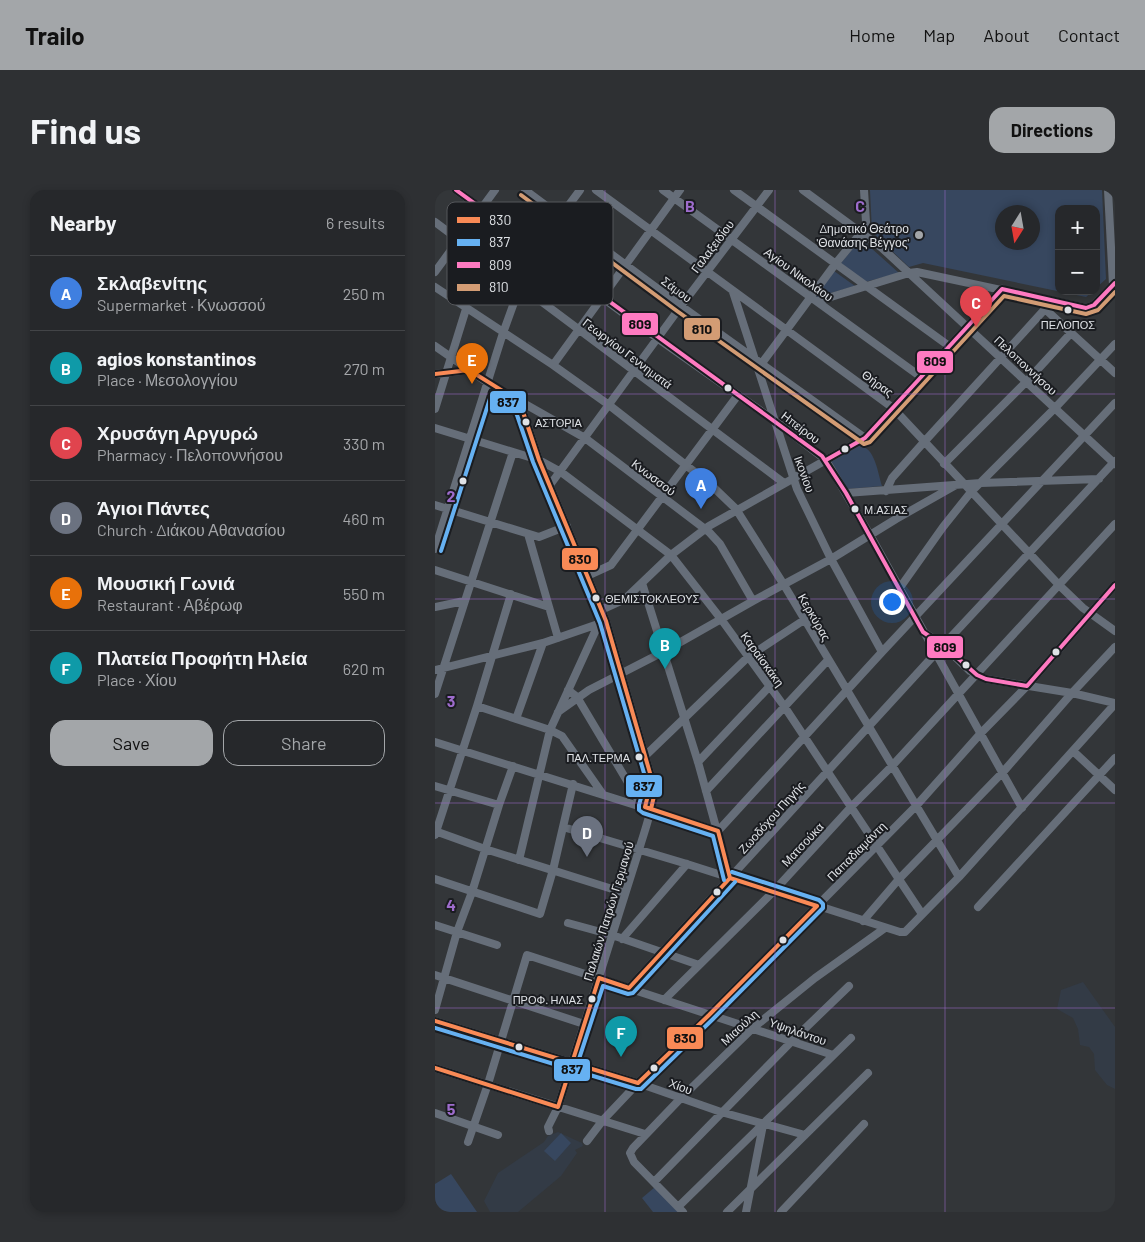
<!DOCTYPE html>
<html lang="en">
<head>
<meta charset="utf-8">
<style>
  :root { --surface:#26282b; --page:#2e3033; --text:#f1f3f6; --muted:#a4a6a9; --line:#424447; --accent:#a3a6a9 }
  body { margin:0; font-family:Barlow,sans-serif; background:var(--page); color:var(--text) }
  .controls { position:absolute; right:15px; top:15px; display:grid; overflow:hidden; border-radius:10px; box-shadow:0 2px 8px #0003 }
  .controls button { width:45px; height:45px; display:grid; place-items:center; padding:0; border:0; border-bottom:1px solid var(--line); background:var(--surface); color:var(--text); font:25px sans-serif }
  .compass { position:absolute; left:560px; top:15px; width:45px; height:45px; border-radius:50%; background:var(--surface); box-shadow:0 2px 8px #0003; rotate:191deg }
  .you { position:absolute; left:456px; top:411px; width:18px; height:18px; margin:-12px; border:4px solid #fff; border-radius:50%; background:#1a73e8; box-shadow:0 0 0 8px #1a73e833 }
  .badge { display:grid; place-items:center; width:32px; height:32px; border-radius:50%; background:var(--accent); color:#fff; font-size:16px; font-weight:700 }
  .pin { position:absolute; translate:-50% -41px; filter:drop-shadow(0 1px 2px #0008) }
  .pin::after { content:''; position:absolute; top:26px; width:18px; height:15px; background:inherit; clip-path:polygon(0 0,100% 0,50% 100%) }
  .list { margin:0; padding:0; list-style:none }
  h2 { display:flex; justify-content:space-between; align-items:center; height:65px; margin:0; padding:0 20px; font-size:21px }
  h2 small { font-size:16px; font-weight:400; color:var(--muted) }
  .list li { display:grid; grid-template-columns:32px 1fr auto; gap:15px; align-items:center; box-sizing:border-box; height:75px; padding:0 20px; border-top:1px solid var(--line) }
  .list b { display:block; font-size:19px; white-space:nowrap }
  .list p { margin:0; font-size:16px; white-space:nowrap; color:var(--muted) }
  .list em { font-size:16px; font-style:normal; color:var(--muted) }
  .actions { display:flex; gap:10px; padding:15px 20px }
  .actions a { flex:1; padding:11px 0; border:1px solid var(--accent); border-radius:15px; text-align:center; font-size:18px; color:var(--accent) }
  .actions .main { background:var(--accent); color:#111 }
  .map { position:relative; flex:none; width:680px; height:1022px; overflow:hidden; border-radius:15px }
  header { display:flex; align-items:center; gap:30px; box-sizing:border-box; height:70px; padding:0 25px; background:var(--accent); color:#111 }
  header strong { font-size:24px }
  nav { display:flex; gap:28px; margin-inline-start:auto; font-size:18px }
  .intro { display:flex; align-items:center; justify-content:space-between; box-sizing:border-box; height:120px; padding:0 30px }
  h1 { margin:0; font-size:35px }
  .button { padding:12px 22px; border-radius:15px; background:var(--accent); color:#111; font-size:18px; font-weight:700 }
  main { display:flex; gap:30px; padding:0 30px }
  aside { flex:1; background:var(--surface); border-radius:15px; box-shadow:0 2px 8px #0003 }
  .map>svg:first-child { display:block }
</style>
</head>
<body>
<header>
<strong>Trailo</strong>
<nav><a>Home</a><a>Map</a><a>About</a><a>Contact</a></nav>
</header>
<div class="intro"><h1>Find us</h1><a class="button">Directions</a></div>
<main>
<aside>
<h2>Nearby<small>6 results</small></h2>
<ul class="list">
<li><span class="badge" style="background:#3f7fe0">A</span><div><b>Σκλαβενίτης</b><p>Supermarket · Κνωσσού</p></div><em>250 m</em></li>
<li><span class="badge" style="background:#0f9aa8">B</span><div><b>agios konstantinos</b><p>Place · Μεσολογγίου</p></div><em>270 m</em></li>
<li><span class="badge" style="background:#e0444e">C</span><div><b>Χρυσάγη Αργυρώ</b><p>Pharmacy · Πελοποννήσου</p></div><em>330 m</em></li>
<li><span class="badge" style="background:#6b7280">D</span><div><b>Άγιοι Πάντες</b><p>Church · Διάκου Αθανασίου</p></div><em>460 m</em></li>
<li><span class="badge" style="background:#e8710a">E</span><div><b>Μουσική Γωνιά</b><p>Restaurant · Αβέρωφ</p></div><em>550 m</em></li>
<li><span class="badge" style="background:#0f9aa8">F</span><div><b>Πλατεία Προφήτη Ηλεία</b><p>Place · Χίου</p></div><em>620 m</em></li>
</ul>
<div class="actions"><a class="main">Save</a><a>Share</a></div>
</aside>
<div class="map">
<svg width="680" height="1022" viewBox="0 0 680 1022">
  <rect width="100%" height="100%" fill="#333639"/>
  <path fill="#333b46" d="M648,792L680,837V899L672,895L660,880L659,864L654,857L645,855L643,839L638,828L622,819L626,800Z
    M123,942L147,953L148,956L140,960L142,963L126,986L83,1022H55L49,1011L63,983L109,952L113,946Z"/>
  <path fill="#37475f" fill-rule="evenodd" d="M435,0H667L671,89L661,98V19H624V101H658L651,107L488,73L474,77L437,42ZM568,22H598V52H568Z
    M426,49L464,83L430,92L406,73Z
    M399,81L420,96L382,107L381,106Z
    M424,256C440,256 443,284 447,296L412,299L396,271Z
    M126,943L136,953L120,971L109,961Z
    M16,984L42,1022H0V994Z
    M220,997L243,1022H218L207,1008Z"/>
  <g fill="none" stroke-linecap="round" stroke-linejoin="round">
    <path stroke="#666e79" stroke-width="8" d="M21,0L222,148L340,231L391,270L435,345L587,618
      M90,0L246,116L430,248
      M161,0L458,218L624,395L648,418L680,441
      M228,0L486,187
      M299,0L514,156
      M368,0L447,58L680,274
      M673,0L678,95
      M0,32L349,293
      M0,82L60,0
      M0,97L118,175L174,215L275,294L301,319L349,395L524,687
      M298,102L362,299L396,369L447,462
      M383,111L474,83L482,82L651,118L659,115L680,93
      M611,116L610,119L680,183
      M0,156L53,193L150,248L274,342L285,354L318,411
      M327,173L401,73L430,38L431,32L429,0
      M118,175L245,0
      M0,184L34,180
      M79,208L88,222L104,270L171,431L217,590C221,614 210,638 204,660L123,917L113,937L114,941
      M0,219L31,119
      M0,238L104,270L126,282L236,365L286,429L349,516L487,724
      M509,274L592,191L636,143
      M115,295L246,116L334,0
      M451,301L457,288L489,252L610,119
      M411,303L546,293L664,289
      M0,315L104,347L132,336
      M93,344L123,448
      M0,359L68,143L85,96L102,58L145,0
      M0,380L114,417
      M152,386L176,375L303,205
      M207,393L263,572L295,688
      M464,399L508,337L536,302L620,218L680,154
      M0,417L29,411
      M166,420L190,409L236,365L274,336L430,248L567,99
      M490,443L509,456L535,481L551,489L637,503L680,513
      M0,480L108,453L166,433
      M133,500L142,507L207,616
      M0,504L78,262
      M42,516L115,540L127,546L167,603
      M123,522L154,500L228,462L318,411L396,369L461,329L521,295
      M81,529L108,453
      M0,552L283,641
      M638,561L680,600
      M210,566L313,467L369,430
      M263,572L334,497
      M0,596L64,615
      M271,601L393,470
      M210,617L216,595
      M128,637L252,674L465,742H470L524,687L680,514
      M0,641L50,659L190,703
      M283,641L447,462L680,213
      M0,645L42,516L76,404
      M84,670L115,540L164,433
      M0,689L105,724L118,680L138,594
      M543,717L680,568
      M428,731L464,689L568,582L637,503L680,457
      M133,733L177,745L264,775
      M0,735L62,755
      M187,749L252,674
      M0,785L149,834
      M194,798L500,464L680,271
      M229,810L338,702L417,616L457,576L680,334
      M0,820L22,742L37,702L64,615L78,576
      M0,831L203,893L286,922L370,945
      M0,878L210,944
      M0,923L63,945
      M152,951L168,930L203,893L274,825L481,616L546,543L592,496L680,395
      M33,952L53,894L92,765L398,865
      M219,992L357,851L414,796
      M243,1017L416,848
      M248,1022L199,972L195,963L198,958L245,909L318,838L380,788L450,738
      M292,1022L433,883
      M311,1022L328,935
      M346,1022L429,934"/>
    <g stroke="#1a1c20" stroke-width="8">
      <path id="bus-1" d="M0,184L34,180L79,208L88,222L104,270L171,431L217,590L219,606L216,619
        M212,609L210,617L283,641L295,688
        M0,831L203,893L274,825L382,716L295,688
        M0,878L123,917L164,788L194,798L295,688"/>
    </g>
    <g stroke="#1a1c20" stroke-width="8">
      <path id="bus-2" d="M6,361L57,202L75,213L82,225L98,272L165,433L211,590L204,615V620L208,623L278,646L289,690
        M0,838L201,899H206L278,829L388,718V714L384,710L297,682
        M142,875L168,796L193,804L198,803L300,692"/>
    </g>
    <g stroke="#1a1c20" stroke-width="8">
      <path id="bus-3" d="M21,0L387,266L411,303L488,442L509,456L542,485L551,489L592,496L680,395
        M391,270L430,248L567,99L651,118L659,115L680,93"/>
    </g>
    <g stroke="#1a1c20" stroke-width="8">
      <path id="bus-4" d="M86,5L242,121L429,254L435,252L569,106L651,124L663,120L680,102"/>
    </g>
    <use href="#bus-1" stroke="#f98a56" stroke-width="4"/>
    <use href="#bus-2" stroke="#66b1f2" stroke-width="4"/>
    <use href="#bus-3" stroke="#fe7ac1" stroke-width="4"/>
    <use href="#bus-4" stroke="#d39c74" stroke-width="4"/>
  </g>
  <path fill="none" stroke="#9e6ccd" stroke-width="1" stroke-opacity="0.55" d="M170,0V1022M340,0V1022M510,0V1022M0,204H680M0,409H680M0,613H680M0,818H680"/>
  <circle fill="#a3a6a9" stroke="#1a1c20" stroke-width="2" cx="484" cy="45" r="5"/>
  <g fill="#dfe2e6" stroke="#1a1c20" stroke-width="2">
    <circle cx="633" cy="120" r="4.5"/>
    <circle cx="293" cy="198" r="4.5"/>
    <circle cx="91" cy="232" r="4.5"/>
    <circle cx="410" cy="259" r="4.5"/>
    <circle cx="28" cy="291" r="4.5"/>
    <circle cx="420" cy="319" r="4.5"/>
    <circle cx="161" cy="408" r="4.5"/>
    <circle cx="621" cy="462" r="4.5"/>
    <circle cx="531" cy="475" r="4.5"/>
    <circle cx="204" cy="567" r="4.5"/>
    <circle cx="282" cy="702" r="4.5"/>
    <circle cx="348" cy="750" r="4.5"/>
    <circle cx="157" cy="809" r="4.5"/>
    <circle cx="84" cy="857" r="4.5"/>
    <circle cx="219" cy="878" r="4.5"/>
  </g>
  <g text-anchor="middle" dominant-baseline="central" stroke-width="4" stroke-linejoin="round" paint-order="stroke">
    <g font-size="11" fill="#dfe2e6" stroke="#1a1c20" text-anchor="start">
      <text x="633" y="134" text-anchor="middle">ΠΕΛΟΠΟΣ</text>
      <text x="100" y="232">ΑΣΤΟΡΙΑ</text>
      <text x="429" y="319">Μ.ΑΣΙΑΣ</text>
      <text x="170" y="408">ΘΕΜΙΣΤΟΚΛΕΟΥΣ</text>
      <text x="195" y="567" text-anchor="end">ΠΑΛ.ΤΕΡΜΑ</text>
      <text x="148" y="809" text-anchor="end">ΠΡΟΦ. ΗΛΙΑΣ</text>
    </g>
    <g font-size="12" fill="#dfe2e6" stroke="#1a1c20" text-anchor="end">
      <text x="474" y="38">Δημοτικό Θεάτρο<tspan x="474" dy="14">'Θανάσης Βέγγος'</tspan></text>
    </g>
    <g font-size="12" fill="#dfe2e6" stroke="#1a1c20">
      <text transform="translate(277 56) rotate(-53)">Γαλαξειδίου</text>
      <text transform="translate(364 84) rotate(36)">Αγίου Νικολάου</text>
      <text transform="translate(242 99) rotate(37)">Σάμου</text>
      <text transform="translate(193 163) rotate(37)">Γεωργίου Γεννηματά</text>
      <text transform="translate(591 175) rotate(43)">Πελοποννήσου</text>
      <text transform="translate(443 193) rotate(36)">Θήρας</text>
      <text transform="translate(366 237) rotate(37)">Ηπείρου</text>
      <text transform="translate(370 284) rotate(70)">Ικονίου</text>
      <text transform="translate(219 287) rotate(37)">Κνωσσού</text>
      <text transform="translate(380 427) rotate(60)">Κερκύρας</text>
      <text transform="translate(328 469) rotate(54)">Καραϊσκάκη</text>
      <text transform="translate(336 627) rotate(-48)">Ζωοδόχου Πηγής</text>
      <text transform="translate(367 654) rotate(-47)">Ματσούκα</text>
      <text transform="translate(421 661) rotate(-45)">Παπαδιαμάντη</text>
      <text transform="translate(173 721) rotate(-73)">Παλαιών Πατρών Γερμανού</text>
      <text transform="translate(304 837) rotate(-43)">Μιαούλη</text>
      <text transform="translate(363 841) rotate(19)">Υψηλάντου</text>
      <text transform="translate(246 896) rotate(20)">Χίου</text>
    </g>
  </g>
  <rect x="12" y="12" width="166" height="103" rx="8" fill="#1a1c20" stroke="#55575b" stroke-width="1"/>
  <rect x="22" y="27" width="23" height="6" fill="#f98a56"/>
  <rect x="22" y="49" width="23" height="7" fill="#66b1f2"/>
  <rect x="22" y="72" width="23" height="6" fill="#fe7ac1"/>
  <rect x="22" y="94" width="23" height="7" fill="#d39c74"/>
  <g font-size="14" fill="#dfe2e6">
    <text x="54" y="35">830</text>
    <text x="54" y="57">837</text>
    <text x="54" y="80">809</text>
    <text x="54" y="102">810</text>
  </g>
  <g font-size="16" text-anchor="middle" font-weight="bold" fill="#9e6ccd" stroke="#1a1c20" stroke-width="4" stroke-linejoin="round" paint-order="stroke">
    <text x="255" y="22">B</text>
    <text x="425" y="22">C</text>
    <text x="16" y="312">2</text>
    <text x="16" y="517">3</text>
    <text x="16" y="721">4</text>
    <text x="16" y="925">5</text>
  </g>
  <g stroke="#1a1c20" stroke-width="2">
    <rect x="186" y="122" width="38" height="24" rx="5" fill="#fe7ac1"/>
    <rect x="248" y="127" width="38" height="24" rx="5" fill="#d39c74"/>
    <rect x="481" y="160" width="38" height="24" rx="5" fill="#fe7ac1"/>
    <rect x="54" y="200" width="38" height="24" rx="5" fill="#66b1f2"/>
    <rect x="126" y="357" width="38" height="24" rx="5" fill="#f98a56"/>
    <rect x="491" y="445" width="38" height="24" rx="5" fill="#fe7ac1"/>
    <rect x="190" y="584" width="38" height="24" rx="5" fill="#66b1f2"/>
    <rect x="231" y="836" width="38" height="24" rx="5" fill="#f98a56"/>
    <rect x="118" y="868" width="38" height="24" rx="5" fill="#66b1f2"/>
  </g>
  <g font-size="14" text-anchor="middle" font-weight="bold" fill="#111">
    <text x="205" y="139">809</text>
    <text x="267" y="144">810</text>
    <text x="500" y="176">809</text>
    <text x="73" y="217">837</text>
    <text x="145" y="374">830</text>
    <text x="510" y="462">809</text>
    <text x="209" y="601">837</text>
    <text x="250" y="853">830</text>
    <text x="137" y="884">837</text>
  </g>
</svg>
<div class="controls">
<button>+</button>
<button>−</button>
</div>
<svg class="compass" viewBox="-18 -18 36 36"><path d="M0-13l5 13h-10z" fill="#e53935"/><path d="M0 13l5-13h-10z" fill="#a4a6a9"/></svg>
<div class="you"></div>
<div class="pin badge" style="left:266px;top:319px;background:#3f7fe0">A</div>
<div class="pin badge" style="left:230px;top:479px;background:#0f9aa8">B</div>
<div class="pin badge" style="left:541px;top:137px;background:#e0444e">C</div>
<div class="pin badge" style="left:152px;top:667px;background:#6b7280">D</div>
<div class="pin badge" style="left:37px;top:194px;background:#e8710a">E</div>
<div class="pin badge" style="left:186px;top:867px;background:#0f9aa8">F</div>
</div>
</main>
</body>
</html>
